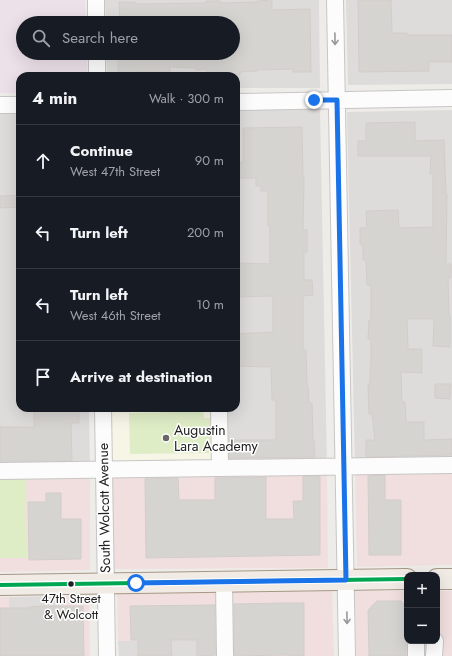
<!DOCTYPE html>
<html lang="en">
<head>
<meta charset="utf-8">
<style>
  :root { --surface:#171b24; --page:#242831; --text:#f1f3f6; --muted:#9ea1a6; --line:#363941 }
  body { margin:0; font-family:Jost,sans-serif; background:var(--page); color:var(--text) }
  .controls { position:absolute; right:12px; bottom:12px; display:grid; overflow:hidden; border-radius:8px; box-shadow:0 4px 16px #0002 }
  .controls button { width:36px; height:36px; display:grid; place-items:center; padding:0; border:0; border-bottom:1px solid var(--line); background:var(--surface); color:var(--text); font:20px sans-serif }
  .stop { position:absolute; width:12px; height:12px; margin:-9px; border:3px solid #1a73e8; border-radius:50%; background:#fff }
  .stop.end { background:#1a73e8; border-color:#fff; box-shadow:0 1px 4px #0008 }
  .list { margin:0; padding:0; list-style:none }
  h2 { display:flex; justify-content:space-between; align-items:center; height:52px; margin:0; padding:0 16px; font-size:17px }
  h2 small { font-size:13px; font-weight:400; color:var(--muted) }
  .list li { display:grid; grid-template-columns:26px 1fr auto; gap:12px; align-items:center; box-sizing:border-box; height:72px; padding:0 16px; border-top:1px solid var(--line) }
  .list b { display:block; font-size:15px; white-space:nowrap }
  .list p { margin:0; font-size:13px; white-space:nowrap; color:var(--muted) }
  .list em { font-size:13px; font-style:normal; color:var(--muted) }
  .icon { flex:none; width:22px; height:22px; fill:none; stroke:currentColor; stroke-width:2; stroke-linecap:round; stroke-linejoin:round }
  .map { position:relative; flex:none; width:452px; height:656px; overflow:hidden }
  .search { position:absolute; background:var(--surface); box-shadow:0 4px 16px #0002; left:16px; top:16px; width:224px; height:44px; display:flex; align-items:center; gap:10px; box-sizing:border-box; padding:0 14px; border-radius:22px; color:var(--muted); font-size:15px }
  .panel { position:absolute; background:var(--surface); box-shadow:0 4px 16px #0002; left:16px; top:72px; width:224px; height:340px; border-radius:12px }
  .map>svg:first-child { display:block }
</style>
</head>
<body>
<div class="map">
<svg width="452" height="656" viewBox="0 0 452 656">
  <rect width="100%" height="100%" fill="#eeece9"/>
  <path fill="#dddcda" d="M105,0H319L320,88H236V76H107L106,53H233V23H106Z
    M346,0H452V84L348,85Z
    M320,109L327,466L220,468L219,408H236V110Z
    M452,110V465L355,466L347,112Z
    M0,113H20V408H89L90,470L0,471Z
    M64,596L63,656H10L9,597Z
    M118,640H225V656H119Z"/>
  <path fill="#f1dfdf" d="M452,465V565L357,567L355,466Z
    M327,466L328,568L113,569L112,469Z
    M90,470V570L0,572V471Z
    M332,588L334,656H225V640L118,641L117,592Z
    M355,591H407V641H437V591H452V656H356Z
    M64,596H89L90,656H63Z
    M0,597H9L10,656H0Z"/>
  <path fill="#ece0e9" d="M0,0H85L86,23H23V53H87V76H20V93H0Z"/>
  <path fill="#f7f5e5" d="M111,408H219L220,468L112,469Z"/>
  <path fill="#dfedc6" d="M203,411L204,418H210L211,453L130,454L129,413Z
    M0,475H25L27,558H0Z"/>
  <path fill="#d6f5d3" d="M134,408H177V411L134,412Z"/>
  <path fill="#d6d4d1" stroke="#d2cdca" d="M258,0L272,1V10L310,9L311,72H293V69L257,70V71L240,72V75L207,76V69L196,70V68L170,67V72H136V76H118V53H233V23H224V19L199,18H184V20H172V18L135,20V23H120L119,2H135V4L206,3V1H220V3L258,2Z
    M358,0H391L392,33H407V35H452V62H429V71L359,72Z
    M415,122V141L444,140L446,194H447L446,264H451V278H448L449,315H450V347L433,346L434,319H407L408,349H422V373L401,372L402,402H405L406,422H424V440L452,439V455L366,457V440H375L372,414H369L368,384H370V367H371V339H368L369,320H371V285H367L366,260H363V244H360V228H367L366,211L398,210L399,228L433,227V174H430L431,156H358V141H366V123Z
    M302,127L303,177H304L303,230H307V252H304V280H312L313,295L303,296V350H306L307,386H308L309,403H312L313,440H314L315,457L229,458V440H276V400H272L271,367L236,366V334L273,332V296L236,297V263L270,264V226H268V191H261V186H256V178H236V162H243V128Z
    M20,195V207L0,208V196Z
    M435,384H451L450,399L435,398Z
    M34,408H79V423H71L72,461H0V427H34Z
    M385,475V500H401V555H369L368,476Z
    M303,476H320V555L146,558L145,479L178,478L179,500H215V478L266,477V519H294L293,501H303Z
    M46,493H61V519H81V559L29,560L28,502H46Z
    M377,601H401L407,608L406,656H369L368,610Z
    M286,603H304V656H287V655L234,656V604Z
    M215,605V655L197,656V640H171L172,656H138V640H131L130,606Z
    M45,606H83L84,656H0V608H29V607Z"/>
  <g fill="none" stroke-linecap="round" stroke-linejoin="round">
    <g stroke="#c7c6c5" stroke-width="18">
      <path id="minor" d="M96,0V23
        M335,0L347,656
        M97,53V76
        M236,102L452,98
        M0,105H20
        M103,408L107,656
        M219,408L220,468
        M0,471L452,465
        M224,582L225,656
        M416,641V656
        M434,656L435,641"/>
    </g>
    <g stroke="#a59785" stroke-width="22">
      <path id="major" d="M437,579H452
        M0,585L407,579"/>
    </g>
    <use href="#minor" stroke="#fcfcfc" stroke-width="16"/>
    <use href="#major" stroke="#f1ebe6" stroke-width="20"/>
    <g stroke="#fff" stroke-width="7">
      <path id="bus-1" d="M0,585L407,579"/>
    </g>
    <use href="#bus-1" stroke="#00a651" stroke-width="4"/>
  </g>
  <defs><path id="oneway-shaft" d="M-6 0H5M1.5-3L5.5 0L1.5 3" fill="none" stroke-width="1.6" stroke-linecap="round" stroke-linejoin="round"/></defs>
  <g stroke="#999">
    <use href="#oneway-shaft" transform="translate(335 39) rotate(89)"/>
    <use href="#oneway-shaft" transform="translate(347 618) rotate(89)"/>
  </g>
  <g fill="none" stroke-linecap="round" stroke-linejoin="round">
    <path stroke="#1a73e8" stroke-width="5" d="M136,583L346,580L337,100H314"/>
  </g>
  <circle fill="#686766" stroke="#fff" stroke-width="1.5" cx="166" cy="438" r="4"/>
  <circle fill="#202020" stroke="#fff" stroke-width="1.5" cx="71" cy="584" r="3.5"/>
  <g text-anchor="middle" dominant-baseline="central" stroke-width="3" stroke-linejoin="round" paint-order="stroke">
    <g font-size="13" fill="#202020" stroke="#fff">
      <text x="71" y="598">47th Street<tspan x="71" dy="16">&amp; Wolcott</tspan></text>
    </g>
    <g font-size="14" fill="#202020" stroke="#fff" text-anchor="start">
      <text x="174" y="430">Augustin<tspan x="174" dy="16">Lara Academy</tspan></text>
    </g>
    <g font-size="14" fill="#202020" stroke="#fff">
      <text transform="translate(104 508) rotate(-91)">South Wolcott Avenue</text>
    </g>
  </g>
</svg>
<div class="controls">
<button>+</button>
<button>−</button>
</div>
<div class="stop" style="left:136px;top:583px"></div>
<div class="stop end" style="left:314px;top:100px"></div>
<div class="search"><svg class="icon" aria-label="search" viewBox="0 0 24 24"><circle cx="10" cy="10" r="6"/><path d="M15 15l6 6"/></svg>Search here</div>
<section class="panel">
<h2>4 min<small>Walk · 300 m</small></h2>
<ul class="list">
<li><svg class="icon" aria-label="ahead" viewBox="0 0 24 24"><path d="M12 20V5M6 11l6-6 6 6"/></svg><div><b>Continue</b><p>West 47th Street</p></div><em>90 m</em></li>
<li><svg class="icon" aria-label="left" viewBox="0 0 24 24"><path d="M17 20v-9H6M10 6l-5 5 5 5"/></svg><div><b>Turn left</b></div><em>200 m</em></li>
<li><svg class="icon" aria-label="left" viewBox="0 0 24 24"><path d="M17 20v-9H6M10 6l-5 5 5 5"/></svg><div><b>Turn left</b><p>West 46th Street</p></div><em>10 m</em></li>
<li><svg class="icon" aria-label="arrive" viewBox="0 0 24 24"><path d="M6 21V4h12l-3 4 3 4H6"/></svg><div><b>Arrive at destination</b></div></li>
</ul>
</section>
</div>
</body>
</html>
